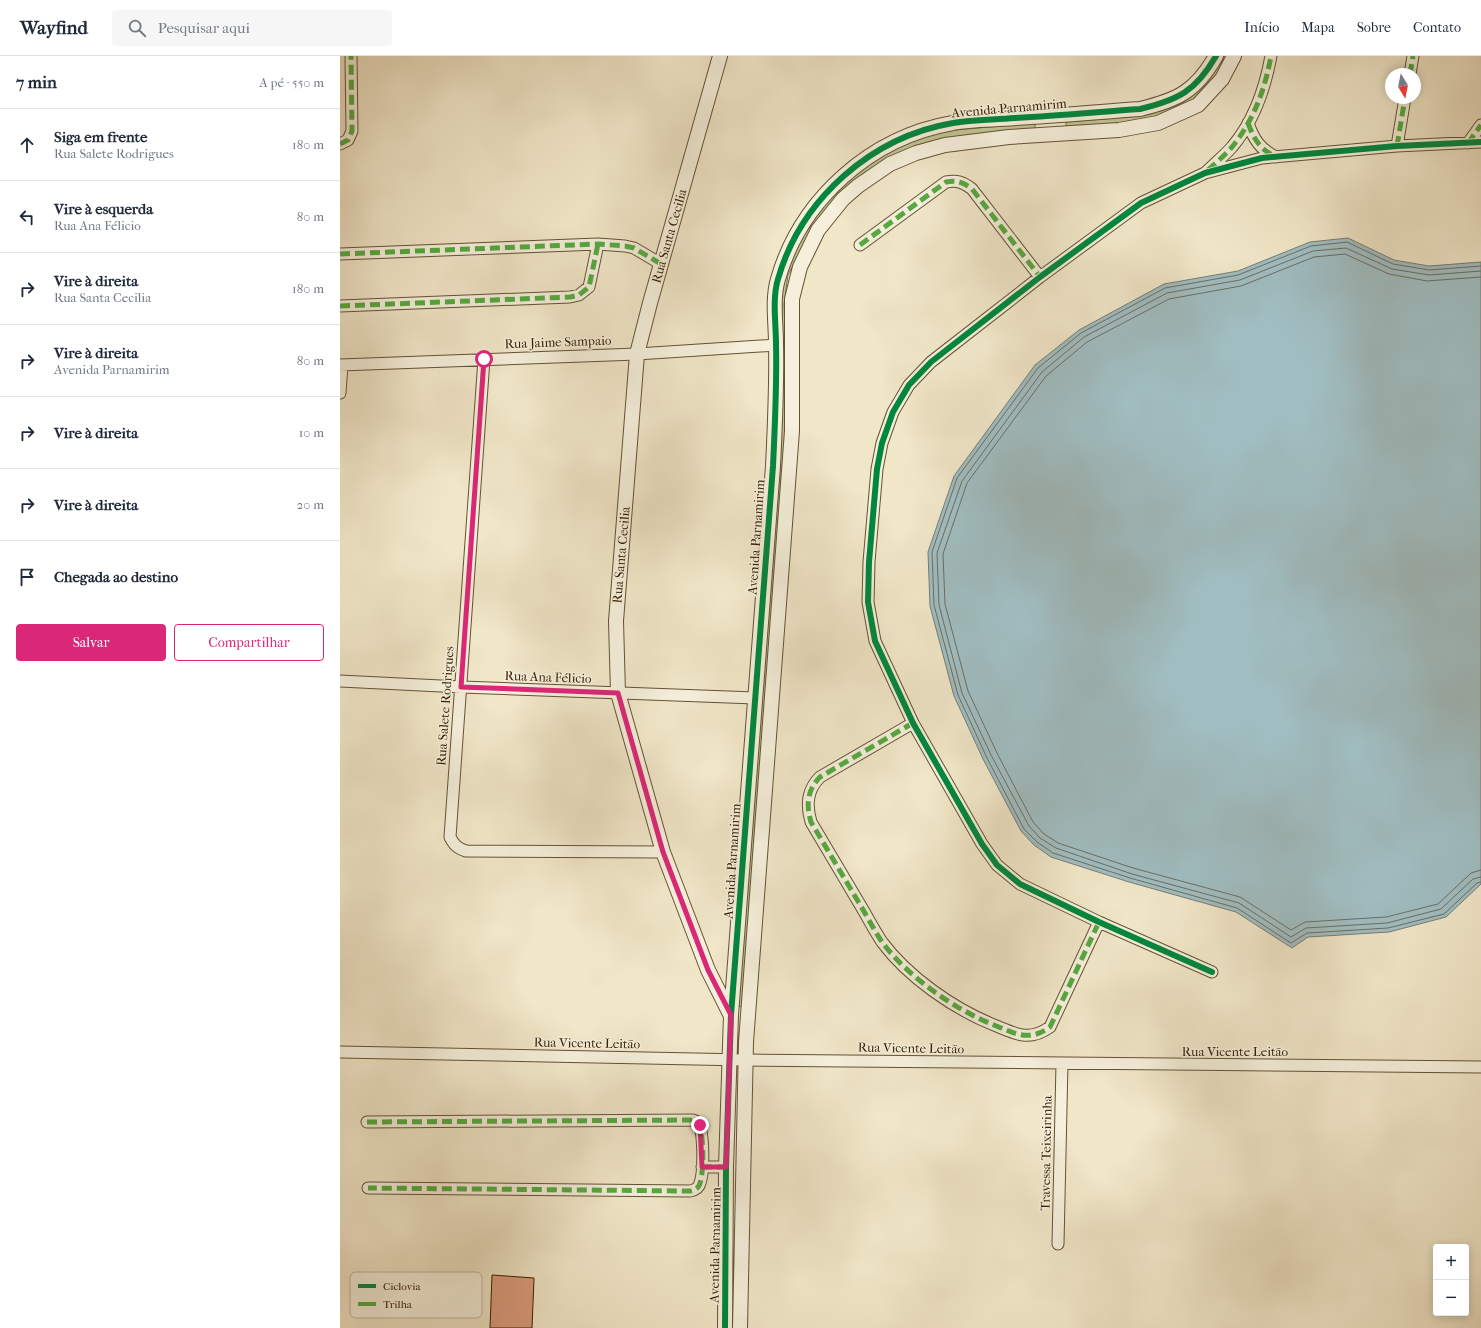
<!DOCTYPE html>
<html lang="pt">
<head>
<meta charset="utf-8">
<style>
  :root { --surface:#fff; --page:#f6f6f7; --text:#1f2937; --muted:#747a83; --line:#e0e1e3; --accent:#db2777 }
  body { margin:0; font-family:"IM FELL French Canon",serif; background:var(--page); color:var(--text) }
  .controls { position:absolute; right:12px; bottom:12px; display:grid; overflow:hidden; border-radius:4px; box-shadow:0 2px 10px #0003 }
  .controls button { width:36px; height:36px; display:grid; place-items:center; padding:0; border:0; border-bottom:1px solid var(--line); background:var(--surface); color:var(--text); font:20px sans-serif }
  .compass { position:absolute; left:1045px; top:12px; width:36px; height:36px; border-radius:50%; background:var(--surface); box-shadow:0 2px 10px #0003; rotate:170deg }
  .stop { position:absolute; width:12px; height:12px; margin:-9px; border:3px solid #db2777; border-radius:50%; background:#fff }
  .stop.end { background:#db2777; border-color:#fff; box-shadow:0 1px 4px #0008 }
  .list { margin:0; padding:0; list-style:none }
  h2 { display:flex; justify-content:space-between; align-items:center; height:52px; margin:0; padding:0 16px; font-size:17px }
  h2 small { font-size:13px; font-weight:400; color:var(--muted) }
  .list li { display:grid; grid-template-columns:26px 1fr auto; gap:12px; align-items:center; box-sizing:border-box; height:72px; padding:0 16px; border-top:1px solid var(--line) }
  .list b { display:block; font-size:15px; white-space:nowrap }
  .list p { margin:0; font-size:13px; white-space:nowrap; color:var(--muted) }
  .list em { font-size:13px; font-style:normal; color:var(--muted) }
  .actions { display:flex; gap:8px; padding:12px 16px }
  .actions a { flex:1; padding:9px 0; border:1px solid var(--accent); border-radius:4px; text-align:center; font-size:14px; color:var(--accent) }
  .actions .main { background:var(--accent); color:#fff }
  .icon { flex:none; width:22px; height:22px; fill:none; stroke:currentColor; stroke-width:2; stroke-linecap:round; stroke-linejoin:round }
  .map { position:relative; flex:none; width:1141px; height:1272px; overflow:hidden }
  header { display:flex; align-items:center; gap:24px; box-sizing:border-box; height:56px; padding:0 20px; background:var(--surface); border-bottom:1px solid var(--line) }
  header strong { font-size:19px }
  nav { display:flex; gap:22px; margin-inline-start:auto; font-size:14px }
  .search { width:280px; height:36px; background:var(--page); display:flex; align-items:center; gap:10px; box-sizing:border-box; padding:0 14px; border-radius:4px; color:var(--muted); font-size:15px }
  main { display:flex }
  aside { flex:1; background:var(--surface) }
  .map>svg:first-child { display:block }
</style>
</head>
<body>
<header>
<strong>Wayfind</strong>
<div class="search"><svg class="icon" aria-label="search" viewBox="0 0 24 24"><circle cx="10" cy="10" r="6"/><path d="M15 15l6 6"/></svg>Pesquisar aqui</div>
<nav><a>Início</a><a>Mapa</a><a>Sobre</a><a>Contato</a></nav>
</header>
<main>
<aside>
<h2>7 min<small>A pé · 550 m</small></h2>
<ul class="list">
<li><svg class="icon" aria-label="ahead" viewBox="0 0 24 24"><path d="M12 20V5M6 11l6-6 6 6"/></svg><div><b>Siga em frente</b><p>Rua Salete Rodrigues</p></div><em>180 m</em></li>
<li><svg class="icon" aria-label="left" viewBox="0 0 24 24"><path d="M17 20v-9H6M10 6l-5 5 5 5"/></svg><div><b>Vire à esquerda</b><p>Rua Ana Félicio</p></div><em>80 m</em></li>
<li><svg class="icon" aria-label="right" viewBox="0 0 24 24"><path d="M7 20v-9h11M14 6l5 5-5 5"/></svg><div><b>Vire à direita</b><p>Rua Santa Cecilia</p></div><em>180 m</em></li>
<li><svg class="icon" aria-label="right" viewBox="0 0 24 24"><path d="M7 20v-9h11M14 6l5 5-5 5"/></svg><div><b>Vire à direita</b><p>Avenida Parnamirim</p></div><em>80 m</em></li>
<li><svg class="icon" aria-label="right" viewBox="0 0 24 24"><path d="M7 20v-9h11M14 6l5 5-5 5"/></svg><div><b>Vire à direita</b></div><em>10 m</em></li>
<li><svg class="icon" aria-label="right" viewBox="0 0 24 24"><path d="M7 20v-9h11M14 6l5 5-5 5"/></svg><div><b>Vire à direita</b></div><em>20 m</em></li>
<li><svg class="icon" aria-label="arrive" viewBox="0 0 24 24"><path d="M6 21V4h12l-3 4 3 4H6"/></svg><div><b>Chegada ao destino</b></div></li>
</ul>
<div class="actions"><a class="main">Salvar</a><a>Compartilhar</a></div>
</aside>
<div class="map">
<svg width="1141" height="1272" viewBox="0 0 1141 1272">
  <rect width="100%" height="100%" fill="#f0e6c8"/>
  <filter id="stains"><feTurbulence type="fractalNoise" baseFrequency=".005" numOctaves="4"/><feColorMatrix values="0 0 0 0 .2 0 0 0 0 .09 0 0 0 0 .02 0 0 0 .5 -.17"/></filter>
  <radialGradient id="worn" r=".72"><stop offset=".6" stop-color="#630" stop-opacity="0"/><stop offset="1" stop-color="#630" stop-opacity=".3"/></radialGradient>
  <path fill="#c0c392" stroke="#7b724a" d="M880,0H887L882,13L856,43L816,64L726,74V66L789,61L815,56Z
    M695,67V75L549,102L525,116L498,139L474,169L448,219L444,248L448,345L403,951L396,950L437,249L454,191L493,135L544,96L592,78L615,74Z"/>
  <path fill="#a0bdc1" stroke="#767e75" d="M1008,182L1054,204L1089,210L1141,206V828L1106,861L1049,876L968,881L952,892L896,856L789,826L711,801L694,789L681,775L643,703L614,640L590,550L588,496L614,420L695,309L739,274L824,228L898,215L970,186Z"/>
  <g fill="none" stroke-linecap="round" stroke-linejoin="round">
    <path stroke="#6b6e62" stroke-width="1" d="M1141,210L1089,214L1053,208L1007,186L971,190L898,219L825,232L741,277L698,312L617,422L592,496L594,549L618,639L647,702L684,773L697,786L713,797L790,822L897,852L951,887L967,877L1048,872L1104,858L1137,827L1141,826
      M1141,215L1089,219L1052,213L1006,192L973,195L900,224L827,237L744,281L702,316L622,425L597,497L599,549L622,637L651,699L689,770L700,782L716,792L792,818L899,847L951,881L966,872L1047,867L1101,853L1133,823L1141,821
      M1141,221L1087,225L1049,218L1005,198L974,201L901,230L829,243L747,286L706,320L627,427L603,498L605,548L628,635L657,697L693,766L704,778L718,787L793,812L900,841L951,874L965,866L1046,861L1098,848L1131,817L1141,814"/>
  </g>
  <path fill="#db9c7d" stroke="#362002" d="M152,1219L194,1222L192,1272H150Z"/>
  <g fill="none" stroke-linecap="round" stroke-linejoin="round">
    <g stroke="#645234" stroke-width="13">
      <path id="minor" d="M1070,18L1073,0
        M908,67C914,84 920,93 936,101
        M1128,87L1141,69
        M0,88L8,84L12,75L11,0
        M1057,90L1065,42
        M865,117C874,108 884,100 892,91C914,65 925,33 931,0
        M520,189L606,126C617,124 623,126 632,133L700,221
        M0,198L258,188L285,190L294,192L321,208
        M0,250L230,241L239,239L249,231L258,188
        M144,303L110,781C114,789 117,792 126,795L323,796
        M0,309L297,298L436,289
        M0,337L2,309
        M0,625L121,631L415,642
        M573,667L480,721C467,734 466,749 471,766C487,793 503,820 519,847C527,860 534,874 542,886C568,921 614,953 654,969C676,978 689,986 710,971L759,866
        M872,916L759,866L680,828L657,809L642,788L573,667L535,585L528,546L529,506L537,413L542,387L553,356L569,329L591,306L700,221L801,147L865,117L922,102L1057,90L1141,86
        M0,996L405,1004L1141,1011
        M27,1066L353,1064L358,1066C364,1076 364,1116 360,1127C359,1132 355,1134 350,1135L28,1132
        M362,1111H386
        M718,1188L722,1007"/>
    </g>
    <g stroke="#645234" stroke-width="16">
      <path id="tertiary" d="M380,0L310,247L297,298L276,565L278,637L323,796L368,914L391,960
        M385,1272L386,1111L391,959L433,410C435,369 437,329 436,288C436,267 432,243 438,223C461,143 531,81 613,67C633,63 655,64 675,62C717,60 758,56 800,53C838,44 856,35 876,0
        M400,1272L406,986L452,375V243L460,211L478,174L503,143L518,130L550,108L576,97L605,89L669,81L779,74L818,67L858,49L882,23L894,0"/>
    </g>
    <use href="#minor" stroke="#f5efdb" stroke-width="11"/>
    <use href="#tertiary" stroke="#f5efdb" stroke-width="14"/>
    <path stroke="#55aa40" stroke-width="5" stroke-dasharray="10 5" stroke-linecap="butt" d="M1070,18L1073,0
      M908,67C914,83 919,92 934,100
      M1128,87L1141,69
      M0,88L8,84L12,75L11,0
      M1057,90L1065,42
      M868,114C876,107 885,99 892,91C914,64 925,33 931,0
      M520,189L606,126C617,124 623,126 632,133L700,221
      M0,198L258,188L285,190L294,192L321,208
      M0,250L230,241L239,239L249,231L258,188
      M573,667L480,721C467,734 466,749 471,766C487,793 503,820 519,847C527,860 534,874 542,886C568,921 614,953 654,969C676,978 689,986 710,971L759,866
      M27,1066L353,1064L358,1066C364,1076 364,1116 360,1127C359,1132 355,1134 350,1135L28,1132
      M362,1111H386"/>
    <g stroke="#f5efdb" stroke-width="8">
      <path id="cycleway" d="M872,916L759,866L680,828L657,809L642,788L573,667L535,585L528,546L529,506L537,413L542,387L553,356L569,329L591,306L700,221L801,147L865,117L922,102L1057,90L1141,86
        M385,1272L386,1111L391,959L433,410C435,369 437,329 436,288C436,267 432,243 438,223C461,143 531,81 613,67C633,63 655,64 675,62C717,60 758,56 800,53C838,44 856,35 876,0"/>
    </g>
    <use href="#cycleway" stroke="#00873e" stroke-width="6"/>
  </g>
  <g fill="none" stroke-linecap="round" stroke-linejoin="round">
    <path stroke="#db2777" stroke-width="5" d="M144,303L121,631L278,637L323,796L368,914L391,959L386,1111H362L360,1069"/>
  </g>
  <g text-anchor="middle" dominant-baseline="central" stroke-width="3" stroke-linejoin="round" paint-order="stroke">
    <g font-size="13" fill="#362002" stroke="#f5efdb">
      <text transform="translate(669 52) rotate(-5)">Avenida Parnamirim</text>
      <text transform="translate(329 180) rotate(-74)">Rua Santa Cecilia</text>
      <text transform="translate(218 286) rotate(-2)">Rua Jaime Sampaio</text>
      <text transform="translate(416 481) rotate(-86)">Avenida Parnamirim</text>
      <text transform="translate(281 499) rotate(-85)">Rua Santa Cecilia</text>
      <text transform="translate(208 621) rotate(2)">Rua Ana Félicio</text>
      <text transform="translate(105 650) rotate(-86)">Rua Salete Rodrigues</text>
      <text transform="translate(392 805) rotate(-86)">Avenida Parnamirim</text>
      <text transform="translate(247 987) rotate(1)">Rua Vicente Leitão</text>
      <text transform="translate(571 992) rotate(1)">Rua Vicente Leitão</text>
      <text x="895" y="995">Rua Vicente Leitão</text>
      <text transform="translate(706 1097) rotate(-89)">Travessa Teixeirinha</text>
      <text transform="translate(375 1189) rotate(-89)">Avenida Parnamirim</text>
    </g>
  </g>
  <rect x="10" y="1216" width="132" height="46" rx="6" fill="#f5efdb" stroke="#bcb19a" stroke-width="1"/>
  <rect x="18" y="1228" width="18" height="4" fill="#00873e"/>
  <rect x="18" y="1246" width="18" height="4" fill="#55aa40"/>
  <g font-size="11" fill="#362002">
    <text x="43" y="1234">Ciclovia</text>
    <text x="43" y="1252">Trilha</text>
  </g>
  <rect width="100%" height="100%" filter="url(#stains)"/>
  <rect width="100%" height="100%" fill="url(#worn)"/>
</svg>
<div class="controls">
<button>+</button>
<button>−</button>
</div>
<svg class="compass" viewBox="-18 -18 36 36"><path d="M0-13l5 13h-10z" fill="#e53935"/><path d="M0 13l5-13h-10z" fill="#747a83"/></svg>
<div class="stop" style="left:144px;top:303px"></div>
<div class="stop end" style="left:360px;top:1069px"></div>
</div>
</main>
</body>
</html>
